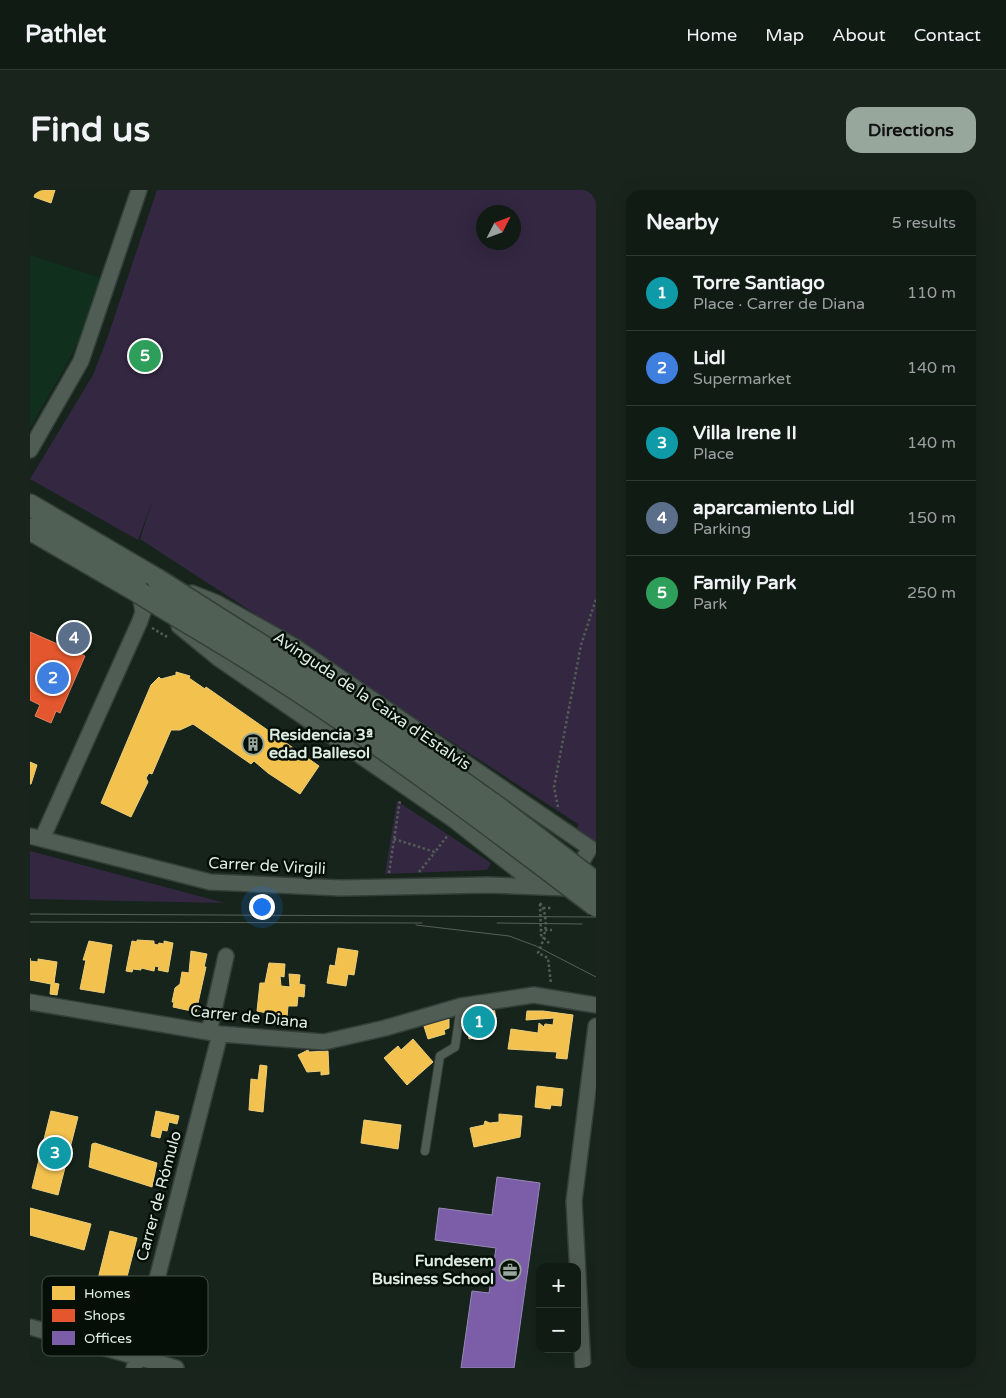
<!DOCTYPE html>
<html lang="en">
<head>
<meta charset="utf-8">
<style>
  :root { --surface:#101b14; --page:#19241d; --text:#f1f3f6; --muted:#9ca1a0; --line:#303934; --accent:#97a79c }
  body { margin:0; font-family:"Varela Round",sans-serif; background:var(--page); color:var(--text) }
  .controls { position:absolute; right:15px; bottom:15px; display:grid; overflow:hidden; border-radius:10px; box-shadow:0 5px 20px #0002 }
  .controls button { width:45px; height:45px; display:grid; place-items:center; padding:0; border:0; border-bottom:1px solid var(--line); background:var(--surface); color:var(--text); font:25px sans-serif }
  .compass { position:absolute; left:446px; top:15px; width:45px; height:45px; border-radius:50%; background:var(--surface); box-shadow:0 5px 20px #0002; rotate:48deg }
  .you { position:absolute; left:231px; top:716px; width:18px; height:18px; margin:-12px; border:4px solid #fff; border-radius:50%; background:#1a73e8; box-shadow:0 0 0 8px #1a73e833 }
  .badge { display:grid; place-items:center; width:32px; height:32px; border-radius:50%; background:var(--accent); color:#fff; font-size:16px; font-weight:700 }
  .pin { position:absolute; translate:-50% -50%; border:2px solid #fff; box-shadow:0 1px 5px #0006 }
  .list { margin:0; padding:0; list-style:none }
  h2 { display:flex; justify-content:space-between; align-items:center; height:65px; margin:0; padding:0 20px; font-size:21px }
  h2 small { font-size:16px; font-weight:400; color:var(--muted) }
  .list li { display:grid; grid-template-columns:32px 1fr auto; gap:15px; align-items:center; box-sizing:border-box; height:75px; padding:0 20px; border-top:1px solid var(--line) }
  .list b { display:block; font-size:19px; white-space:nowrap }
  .list p { margin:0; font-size:16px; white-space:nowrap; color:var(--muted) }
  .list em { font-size:16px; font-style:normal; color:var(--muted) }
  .map { position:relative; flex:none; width:566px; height:1178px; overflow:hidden; border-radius:15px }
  header { display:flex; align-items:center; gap:30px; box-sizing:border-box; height:70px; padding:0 25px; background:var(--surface); border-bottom:1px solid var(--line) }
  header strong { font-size:24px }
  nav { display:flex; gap:28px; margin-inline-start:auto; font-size:18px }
  .intro { display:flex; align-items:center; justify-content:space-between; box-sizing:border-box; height:120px; padding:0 30px }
  h1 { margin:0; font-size:35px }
  .button { padding:12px 22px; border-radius:15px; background:var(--accent); color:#111; font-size:18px; font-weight:700 }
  main { display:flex; gap:30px; padding:0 30px }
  aside { flex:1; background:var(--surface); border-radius:15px; box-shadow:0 5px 20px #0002 }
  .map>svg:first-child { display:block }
</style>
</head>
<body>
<header>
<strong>Pathlet</strong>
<nav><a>Home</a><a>Map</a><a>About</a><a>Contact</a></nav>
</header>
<div class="intro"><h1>Find us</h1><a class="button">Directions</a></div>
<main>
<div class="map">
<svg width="566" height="1178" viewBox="0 0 566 1178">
  <rect width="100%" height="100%" fill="#16241b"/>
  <path fill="#102f1c" d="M0,65L71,88L54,143L0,238Z"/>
  <path fill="#342741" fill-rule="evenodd" d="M127,0H566V662L546,649L548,634L110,349L123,309L108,350L0,289L63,185L78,146ZM453,22H483V52H453Z
    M367,611L461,673L457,680L355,684Z
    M0,661L195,713L0,709Z"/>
  <path fill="#f2c14e" stroke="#ecce7a" d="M6,0H25L21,13L4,7Z
    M146,482L160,486L159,488L175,499L176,497L289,576L270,604L238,583L224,571L221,574L163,534L150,540H141L122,584L119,583L116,588L118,592L101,627L71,613L121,495L129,487L131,489L146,485Z
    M0,572L7,575L1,594H0Z
    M107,750L124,751V754L128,755L129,753L134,754V751L143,753L138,782L128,780L129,777L125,776L124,781L111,778V780L103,779L102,782L96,781L102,751L107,752Z
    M59,751L82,755L74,803L50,799L56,770H53Z
    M308,758L328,761L324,785L318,784L316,796L297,793L300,775L305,776Z
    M161,761L177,764L174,777H176L166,822L143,817L144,812H142L145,798L150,794L152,782L159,783Z
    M0,768V771L8,772V769L27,772L24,793L29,794L27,805L20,804L21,794L0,790Z
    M239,773L255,774L254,787L250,786L251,796L260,797L259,784L270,785L269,794L275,795L274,807L268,806L267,816H258L257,827L227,821L230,793H235Z
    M436,818H464L466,828L462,830V838L448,843L449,847L439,849Z
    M497,821H513L543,825L537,869L526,868L527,862L478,859L481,839L508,843L509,833L514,837L515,834L523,835L524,828L496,830Z
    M410,828L411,831L419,829V838L414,840L415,844L398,849L393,833Z
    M383,849L403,872L377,895L354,868L368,856L371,860Z
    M278,860L279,862L298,861L299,884L291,885V881L277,882L268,865Z
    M230,875L237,876L233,922L219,920L221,889L228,890Z
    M507,896L533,899L531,916L521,915L520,919L505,917Z
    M21,921L48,927L28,1005L2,998Z
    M126,921L149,926L147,934L139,932L137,941L132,940L130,948L121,946Z
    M469,924L492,926L490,947L444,957L440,938L454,935L455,931L460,933L469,932Z
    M334,930L371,935L368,959L331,953Z
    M65,953L127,973L122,997L59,977L62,954Z
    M0,1018L61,1034L54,1060L0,1045Z
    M80,1041L107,1048L88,1122L31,1107L34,1095L39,1096L40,1092L53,1095L51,1100L60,1102L61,1098L76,1101L77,1096L67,1093Z"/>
  <path fill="#e4572e" stroke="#e28464" d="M0,442L55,466L30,523L26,521L21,533L5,526L10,515L0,510Z"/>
  <path fill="#7b5ea7" stroke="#9889b8" d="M467,987L510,993L484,1178H431L442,1101L459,1103L466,1058L405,1050L409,1018L462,1025Z"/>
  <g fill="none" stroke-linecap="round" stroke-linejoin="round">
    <g stroke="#333f38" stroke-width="10">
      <path id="service" d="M395,961L410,866L425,857L431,816"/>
    </g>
    <g stroke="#333f38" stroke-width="18">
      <path id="minor" d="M0,260L51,171L109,0
        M149,436L188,468L424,630L509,697
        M0,646L180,692L311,698L458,695L536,698L560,658L264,456L187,413L162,403
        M12,649L110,431L113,422L110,403
        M0,812L190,844L294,852L355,838L431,816L504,805L566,815
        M179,842L196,766
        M0,1137L146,1178
        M104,1178L190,844
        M553,1178L544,1011L566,836"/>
    </g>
    <g stroke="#333f38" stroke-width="24">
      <path id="secondary" d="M0,315L128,390
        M0,339L110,403"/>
    </g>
    <path stroke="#525d56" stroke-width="2.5" stroke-dasharray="2.5 2.5" stroke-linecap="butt" d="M122,438L139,448
      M528,617L524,597L551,455L566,409
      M364,649L405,662L418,645
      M389,682L405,662
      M359,683L370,610
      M510,713C520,727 515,749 508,763L518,768L521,794
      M510,714L511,745L520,754
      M513,718H523
      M510,740H522"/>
    <use href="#service" stroke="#505d54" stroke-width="8"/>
    <use href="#minor" stroke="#505d54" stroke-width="15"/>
    <use href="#secondary" stroke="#506055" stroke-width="21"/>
    <path stroke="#566059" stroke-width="1" d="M0,724L566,727
      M0,732L392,733
      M467,733L552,734
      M386,735L479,746L506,756L566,787"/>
    <g stroke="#333f38" stroke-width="24" stroke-linecap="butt">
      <path id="secondary-bridge" d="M128,390L308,504L470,619L566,693
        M110,403C153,430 197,455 239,482C352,554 460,635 566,716"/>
    </g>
    <use href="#secondary-bridge" stroke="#506055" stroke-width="21"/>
  </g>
  <defs>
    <g id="building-ring" transform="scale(1.125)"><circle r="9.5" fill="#050f08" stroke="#97a79c" stroke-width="1.5"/><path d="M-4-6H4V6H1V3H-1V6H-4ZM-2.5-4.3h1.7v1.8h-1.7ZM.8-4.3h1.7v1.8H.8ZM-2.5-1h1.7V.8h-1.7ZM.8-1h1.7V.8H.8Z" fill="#97a79c"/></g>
    <g id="office-ring" transform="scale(1.125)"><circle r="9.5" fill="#050f08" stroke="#97a79c" stroke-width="1.5"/><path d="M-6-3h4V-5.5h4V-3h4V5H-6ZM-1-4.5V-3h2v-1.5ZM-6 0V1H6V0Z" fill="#97a79c"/></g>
  </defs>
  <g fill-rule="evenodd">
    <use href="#building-ring" x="223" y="554"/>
    <use href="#office-ring" x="480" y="1080"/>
  </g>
  <g text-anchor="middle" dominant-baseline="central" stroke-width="5" stroke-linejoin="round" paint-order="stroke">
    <g font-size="16" fill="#ddede1" stroke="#050f08">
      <text transform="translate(342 511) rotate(34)">Avinguda de la Caixa d'Estalvis</text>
      <text transform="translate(237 676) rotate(3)">Carrer de Virgili</text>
      <text transform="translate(219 827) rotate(6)">Carrer de Diana</text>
      <text transform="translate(129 1006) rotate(-75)">Carrer de Rómulo</text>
    </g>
    <g font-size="16" font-weight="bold" fill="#ddede1" stroke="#050f08" text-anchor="start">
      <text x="239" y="545">Residencia 3ª<tspan x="239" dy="18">edad Ballesol</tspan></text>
      <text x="464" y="1071" text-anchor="end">Fundesem<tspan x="464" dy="18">Business School</tspan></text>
    </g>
  </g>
  <rect x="12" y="1086" width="166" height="80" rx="8" fill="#050f08" stroke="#465249" stroke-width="1"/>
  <rect x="22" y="1096" width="23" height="14" fill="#f2c14e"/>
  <rect x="22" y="1119" width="23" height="13" fill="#e4572e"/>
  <rect x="22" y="1141" width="23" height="14" fill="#7b5ea7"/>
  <g font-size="14" fill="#ddede1">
    <text x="54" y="1108">Homes</text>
    <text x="54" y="1130">Shops</text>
    <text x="54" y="1153">Offices</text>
  </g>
</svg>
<div class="controls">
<button>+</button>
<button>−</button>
</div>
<svg class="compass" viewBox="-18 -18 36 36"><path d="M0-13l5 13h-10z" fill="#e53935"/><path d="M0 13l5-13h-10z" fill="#9ca1a0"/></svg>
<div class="you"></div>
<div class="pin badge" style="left:449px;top:832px;background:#0f9aa8">1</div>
<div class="pin badge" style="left:23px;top:488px;background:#3f7fe0">2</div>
<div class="pin badge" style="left:25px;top:963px;background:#0f9aa8">3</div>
<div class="pin badge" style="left:44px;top:448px;background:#5c6f8a">4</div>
<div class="pin badge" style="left:115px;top:166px;background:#2e9e5b">5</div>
</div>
<aside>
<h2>Nearby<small>5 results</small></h2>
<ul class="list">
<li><span class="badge" style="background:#0f9aa8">1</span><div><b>Torre Santiago</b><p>Place · Carrer de Diana</p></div><em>110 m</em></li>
<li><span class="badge" style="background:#3f7fe0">2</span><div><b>Lidl</b><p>Supermarket</p></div><em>140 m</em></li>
<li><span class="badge" style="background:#0f9aa8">3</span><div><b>Villa Irene II</b><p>Place</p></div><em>140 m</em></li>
<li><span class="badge" style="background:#5c6f8a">4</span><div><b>aparcamiento Lidl</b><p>Parking</p></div><em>150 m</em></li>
<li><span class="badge" style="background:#2e9e5b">5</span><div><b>Family Park</b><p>Park</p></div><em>250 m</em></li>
</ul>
</aside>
</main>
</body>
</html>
